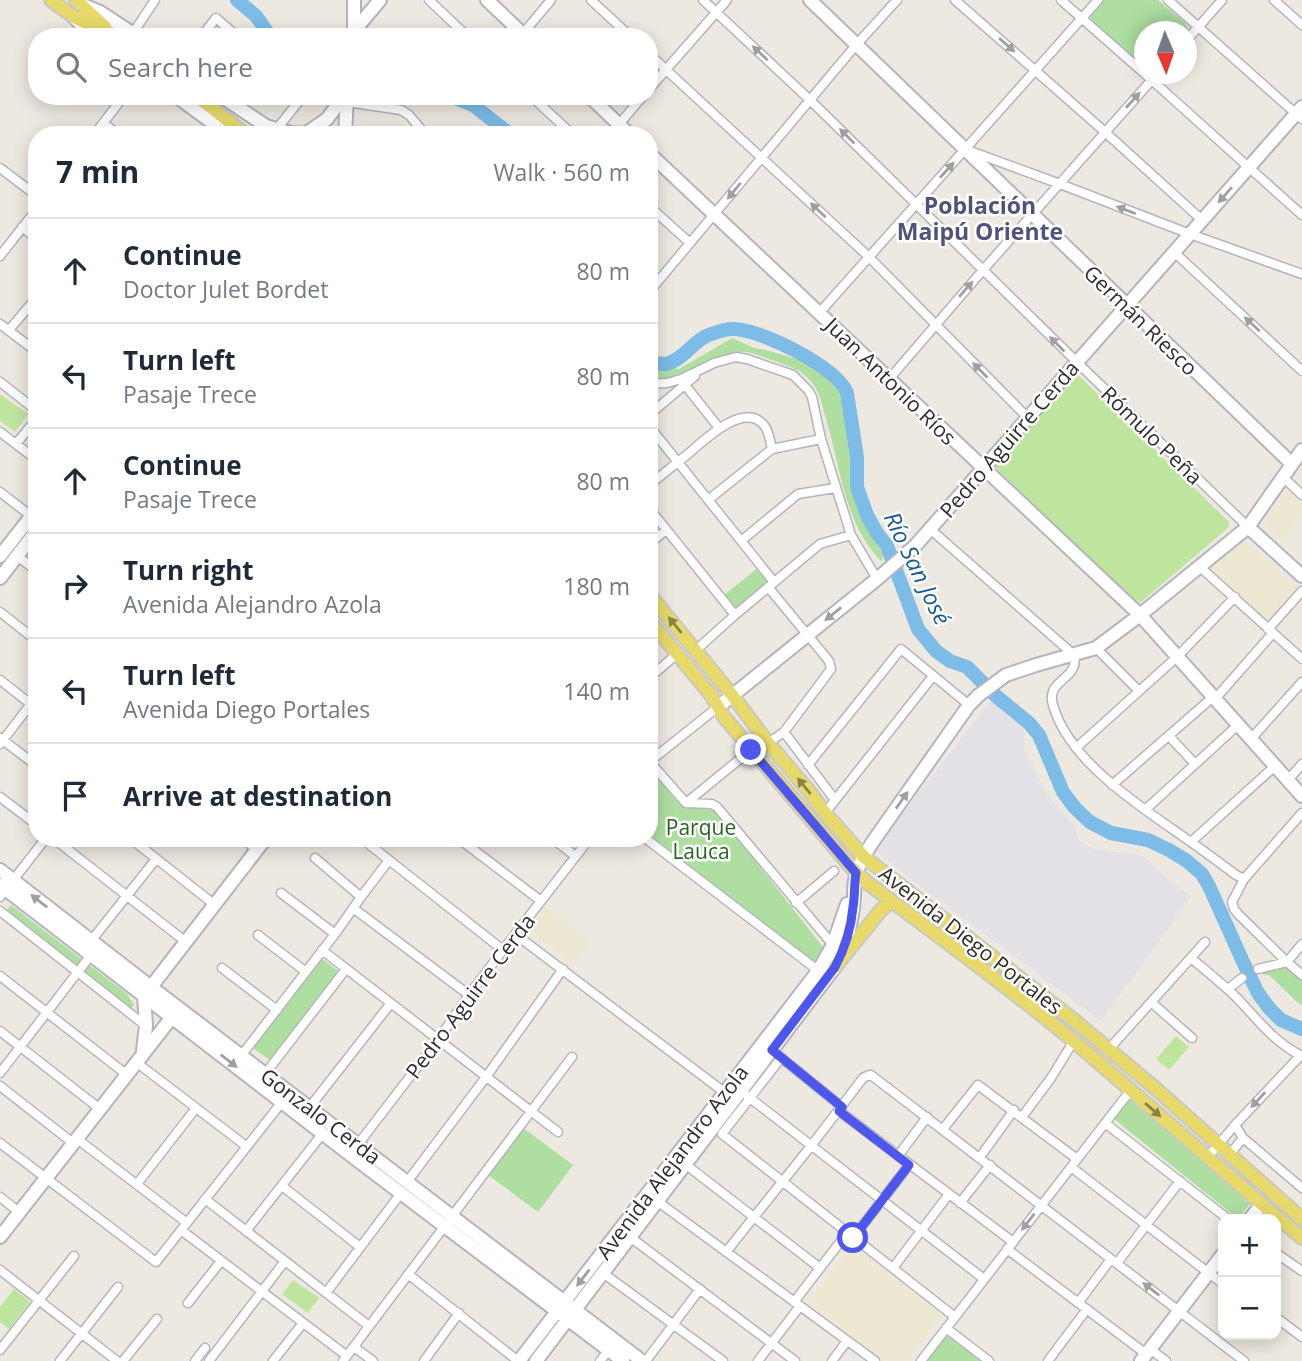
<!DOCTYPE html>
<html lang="en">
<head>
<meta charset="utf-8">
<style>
  :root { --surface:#fff; --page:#f6f6f7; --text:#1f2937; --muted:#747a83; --line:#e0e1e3 }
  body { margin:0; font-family:"Open Sans",sans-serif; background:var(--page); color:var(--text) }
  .controls { position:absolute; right:21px; bottom:21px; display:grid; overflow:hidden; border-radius:14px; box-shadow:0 4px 18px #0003 }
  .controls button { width:63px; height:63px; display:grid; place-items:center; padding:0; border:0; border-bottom:2px solid var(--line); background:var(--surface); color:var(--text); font:35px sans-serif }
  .compass { position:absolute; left:1134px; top:21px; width:63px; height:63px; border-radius:50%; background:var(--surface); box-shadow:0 4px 18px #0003; rotate:178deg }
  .stop { position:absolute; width:21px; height:21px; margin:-16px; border:5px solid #4d56ed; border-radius:50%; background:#fff }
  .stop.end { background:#4d56ed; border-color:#fff; box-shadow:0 2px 7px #0008 }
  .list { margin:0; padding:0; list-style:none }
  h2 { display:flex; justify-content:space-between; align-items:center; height:91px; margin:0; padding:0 28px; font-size:30px }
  h2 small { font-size:23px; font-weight:400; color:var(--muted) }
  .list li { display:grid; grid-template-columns:46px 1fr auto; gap:21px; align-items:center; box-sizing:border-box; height:105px; padding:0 28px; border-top:2px solid var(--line) }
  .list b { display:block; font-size:26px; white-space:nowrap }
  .list p { margin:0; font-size:23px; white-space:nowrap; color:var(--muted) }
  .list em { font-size:23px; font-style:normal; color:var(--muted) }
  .icon { flex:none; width:38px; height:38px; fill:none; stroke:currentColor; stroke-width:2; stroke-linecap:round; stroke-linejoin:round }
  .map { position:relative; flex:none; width:1302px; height:1361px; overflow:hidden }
  .search { position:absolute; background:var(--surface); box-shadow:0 4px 18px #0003; left:28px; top:28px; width:630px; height:77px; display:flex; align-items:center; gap:18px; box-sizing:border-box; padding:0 24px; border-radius:28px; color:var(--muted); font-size:26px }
  .panel { position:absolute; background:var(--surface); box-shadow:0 4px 18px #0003; left:28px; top:126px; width:630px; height:721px; border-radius:28px }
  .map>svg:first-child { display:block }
</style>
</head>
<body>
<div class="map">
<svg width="1302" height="1361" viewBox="0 0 1302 1361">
  <rect width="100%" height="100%" fill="#ede9e0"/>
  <path fill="#e3e0e6" d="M993,698L1024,726V751L1051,800L1075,826L1078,839L1093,849L1141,855L1191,897L1101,1021L895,867L875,849Z"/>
  <path fill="#ede8d1" d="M1286,490L1302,505V512L1285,542L1263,526Z
    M1240,536L1298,588L1268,623L1203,566Z
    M545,907L590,941L573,964L527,930Z
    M853,1246L942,1315L906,1361H884L808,1302Z"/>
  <path fill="#aedfa1" d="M1104,0H1158L1185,23L1189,31L1187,34L1186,32H1144V68L1091,20L1090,15Z
    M732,338L754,348L766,350L804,361L839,384L843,391L845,398L844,409L854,443L852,465L859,496L872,537L883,554L882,562C844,524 841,468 826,419C822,405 820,391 810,380C806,376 801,372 797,370C789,366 755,353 746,352C726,350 709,365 691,372C678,378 664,378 649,379V366L679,369Z
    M759,567L768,583L735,611L723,596Z
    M650,770L680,805L716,811L823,947L815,960L809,961L649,837Z
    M11,905L127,994L134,1005L127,1014L1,917Z
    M321,958L341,973L274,1063L253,1048Z
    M1287,962L1302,975V1005L1297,1002L1269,975H1264L1258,969Z
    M1129,1099L1250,1204L1238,1219L1114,1119Z
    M522,1127L573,1165L538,1212L487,1174Z
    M947,1334L982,1361H925Z"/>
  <path fill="#bee59e" d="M1074,371L1229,522V527L1140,603L1138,600L1135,602L992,464Z
    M0,394L28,414L15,432L0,421Z
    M1176,1036L1189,1047L1169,1070L1156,1059Z
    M293,1280L319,1298L308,1313L282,1294Z
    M14,1289L30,1302L9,1329L0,1322V1307Z"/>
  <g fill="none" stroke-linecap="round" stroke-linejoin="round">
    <path stroke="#7cbce6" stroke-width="14" d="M237,0L256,16L268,33L273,37
      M450,96L473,105L511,135
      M649,363C654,363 661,364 666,364C683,361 694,339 711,334C717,332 725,329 732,329C758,328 838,367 847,393L857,457V487L867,515L877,533L887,546L918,629L936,651L950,661L967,667L996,696L1029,723L1039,735L1063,792L1075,808L1090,822L1111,833L1148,840L1169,850L1187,861L1202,874L1209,886L1244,964L1258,993L1269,1008L1281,1020L1302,1029"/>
    <g stroke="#b4b4bf" stroke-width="11">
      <path id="street" d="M429,0L468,37
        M591,0L631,37
        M703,0L810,100L1086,371L1248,527
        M955,0L1105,132L1202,220
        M1061,0L1144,73
        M1168,0L1302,119
        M1274,0L1302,25
        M133,33L155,0
        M201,37L216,18L238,37
        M520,37L551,0
        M1186,41L1222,0
        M649,54L869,257L1028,418
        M1145,74L1302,215
        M649,89L727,0
        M531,96L573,135
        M347,102L401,110L409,115L426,135
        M103,123L119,135
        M276,130L303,96
        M94,135L124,96
        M610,135L643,96
        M970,151L1060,184L1190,234L1302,274
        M0,168L37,196
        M649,206L690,243
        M22,227L37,239
        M1174,252L1302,371
        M0,256L37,209
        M649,292L856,45L897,0
        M820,312L1098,0
        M0,324L37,352
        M9,330L37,297
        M890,378L983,270L1157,74
        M0,382L37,411
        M649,384L667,383L681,379L714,363L736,357L747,359L793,375L808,390L812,397L821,439L851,535L877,579
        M685,385L719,428
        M649,415L695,376
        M649,426L774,582
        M0,432L37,460
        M16,444L37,418
        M1283,477L1302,495
        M649,485C662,475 675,464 688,454C703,441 743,402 763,424C769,430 770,441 772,449
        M0,492L31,516
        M708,500L772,449L821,439
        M649,508L735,615
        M930,529L1074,655C1080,680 1045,679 1053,705C1069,762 1141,807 1188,840C1204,851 1220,863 1236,875L1244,879
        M741,541L798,494L835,488
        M649,544L666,530
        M17,556L37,571
        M1200,567L1302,659
        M768,587L829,661L831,669L784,732L768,743
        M0,612L37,641
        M1268,629L1302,591
        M1096,648L1139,691
        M696,650L735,615L820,544L851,535
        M649,678L677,654
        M0,680L37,709
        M1215,699L1273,633
        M784,732L835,800
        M1169,736L1195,764
        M0,738L37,766
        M1251,739L1302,682
        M0,744L37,696
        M1076,748L1178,656L1235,597
        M649,761L686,803L712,804L717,807L833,945
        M649,762L718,707
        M808,765L901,649L969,705
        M1288,780L1302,764
        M1112,785L1213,697
        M0,797L37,825
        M686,803L751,750
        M1145,810L1238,725
        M825,813L933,676
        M1302,813L1244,879L1232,902L1234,909L1239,915L1287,962L1302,975
        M53,838L186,942
        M130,838L215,905
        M242,838L257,850
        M361,838L503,950
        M458,838L541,901
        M552,838L575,856
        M645,838L820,972
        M1191,842L1275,766
        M315,858L361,897
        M281,893L335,934
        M0,897L46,838
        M796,903L834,871
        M353,908L469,995
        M0,911L146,1026
        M515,934L728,1095
        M258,935L306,972
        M91,941L156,859
        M322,950L558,1132
        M1191,958C1206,971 1222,983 1237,998C1257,1019 1275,1043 1302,1056
        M222,968L277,1010
        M1258,969L1287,962L1302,944
        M0,976L126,1074
        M1228,989L1242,978
        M1151,1002L1192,1038
        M0,1031L100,1109
        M768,1047L842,1107
        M1109,1049L1205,942
        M241,1056L335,934L361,897L389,860
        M781,1058L722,1134L955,1317
        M136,1062L246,1146
        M0,1073L91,955
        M265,1074L346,969
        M0,1086L73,1143
        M746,1095L984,1279
        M309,1108L391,1003
        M839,1111L1013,1242
        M1022,1117L1051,1078L1073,1042
        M1105,1123L1228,1219
        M1235,1125L1243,1138L1302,1188
        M943,1129L978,1085L1077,1159
        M76,1138L187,1223
        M0,1143L156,1262L282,1102
        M356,1147L438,1040L469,995L503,950L590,838
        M1230,1154L1243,1138
        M898,1156L927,1117
        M980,1157L1014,1110
        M1207,1158L1235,1125L1300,1056
        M685,1164L820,1268
        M1071,1167L1223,1284
        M407,1182L486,1077L563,969
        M137,1184L196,1108
        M282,1186L360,1247
        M0,1197L19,1212
        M205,1199L369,1326
        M657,1201L875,1361
        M960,1203L990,1165
        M181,1230L347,1356
        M246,1231L323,1133
        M630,1237L795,1361
        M853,1238L909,1165
        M1007,1249L1146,1354
        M726,1252L811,1146L863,1078L869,1075H871L1244,1361
        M1276,1253L1302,1271
        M1117,1263L1180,1181
        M893,1268L949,1194
        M0,1270L117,1361
        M603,1273L723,1361
        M408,1274L518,1361
        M326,1293L401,1193
        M794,1302L847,1233
        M188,1303L221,1261
        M1078,1303L1111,1259
        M1276,1319L1277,1318L1302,1337
        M946,1328L989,1361
        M354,1347L373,1361
        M1150,1349L1166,1361
        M0,1350L74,1256
        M60,1361L118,1287
        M123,1361L157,1319
        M195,1361L205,1348
        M209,1361L285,1261
        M273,1361L303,1323
        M343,1361L572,1057
        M424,1361L459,1313
        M600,1361L609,1350
        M646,1361L700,1289
        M758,1361L800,1306
        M832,1361L847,1341
        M921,1361L1130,1091
        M1048,1361L1087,1309"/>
    </g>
    <g stroke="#b4b4bf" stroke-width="16">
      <path id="secondary" d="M487,0L526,37
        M810,0L1292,464
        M83,5L100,12L138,37
        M74,17L93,37
        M354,31L380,0
        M354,33V0
        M176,96L229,135
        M221,96L266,126L291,133L320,135
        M589,96L630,135
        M305,134L327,119L344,96
        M345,135L347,96
        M649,153L1140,615L1302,796
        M1248,527L1302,576
        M0,556L37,509
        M0,578L37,530
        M718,707L877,579L915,546L1302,107
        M0,870L151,987L642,1361
        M0,885L357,1160L623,1361
        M143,1050L146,1026L144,996L266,838
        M1250,1219L1261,1205
        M0,1237L172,1017
        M519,1361L818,971L833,945L847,904
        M536,1361L835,967C845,949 850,930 853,908C855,897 853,886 856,875C859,862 867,851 874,840L969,705L979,695L1006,675L1036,665L1096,648L1140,615L1248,527L1302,450
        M1141,1361L1223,1254"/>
    </g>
    <g stroke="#c8c8c8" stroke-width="16">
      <path id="primary" d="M51,0L74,17L113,35
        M76,0L105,27
        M197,96L246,135
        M649,594L732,695L768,743L809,791L825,813L864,857L1075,1021L1156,1089L1302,1219
        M649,620L711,695L724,717L851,867L865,881C932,931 999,980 1064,1033C1144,1100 1221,1171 1302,1238
        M835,967L881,910L891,901"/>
    </g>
    <use href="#street" stroke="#fff" stroke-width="8"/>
    <use href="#secondary" stroke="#fff" stroke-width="12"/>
    <use href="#primary" stroke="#e7da6b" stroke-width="12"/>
  </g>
  <defs><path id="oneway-solid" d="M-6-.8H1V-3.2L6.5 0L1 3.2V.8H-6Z" transform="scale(1.75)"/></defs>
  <g fill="#a0a0a0">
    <use href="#oneway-solid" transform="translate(1007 45) rotate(41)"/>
    <use href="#oneway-solid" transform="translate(760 53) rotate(-137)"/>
    <use href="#oneway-solid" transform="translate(1133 100) rotate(-48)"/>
    <use href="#oneway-solid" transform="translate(847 136) rotate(-135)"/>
    <use href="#oneway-solid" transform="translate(947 170) rotate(-48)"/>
    <use href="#oneway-solid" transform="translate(734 191) rotate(130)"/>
    <use href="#oneway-solid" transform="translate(1225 195) rotate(131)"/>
    <use href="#oneway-solid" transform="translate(818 210) rotate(-137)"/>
    <use href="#oneway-solid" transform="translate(1126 210) rotate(-159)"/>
    <use href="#oneway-solid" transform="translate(966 289) rotate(-49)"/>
    <use href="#oneway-solid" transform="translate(1252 324) rotate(-137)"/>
    <use href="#oneway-solid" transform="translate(1057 344) rotate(-135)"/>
    <use href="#oneway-solid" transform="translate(980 370) rotate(-135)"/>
    <use href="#oneway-solid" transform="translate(833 614) rotate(141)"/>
    <use href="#oneway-solid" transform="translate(902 800) rotate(-55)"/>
    <use href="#oneway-solid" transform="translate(39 901) rotate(-142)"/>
    <use href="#oneway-solid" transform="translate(229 1061) rotate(38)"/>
    <use href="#oneway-solid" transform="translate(1258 1100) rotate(133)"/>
    <use href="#oneway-solid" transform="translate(1028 1222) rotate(128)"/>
    <use href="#oneway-solid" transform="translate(583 1278) rotate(127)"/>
    <use href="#oneway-solid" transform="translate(1151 1289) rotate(-142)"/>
  </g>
  <g fill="#8a844c">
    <use href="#oneway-solid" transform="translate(675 625) rotate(-129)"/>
    <use href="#oneway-solid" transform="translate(804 786) rotate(-129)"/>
    <use href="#oneway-solid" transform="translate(1153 1110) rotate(41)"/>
  </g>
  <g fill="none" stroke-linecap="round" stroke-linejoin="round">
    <path stroke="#4d56ed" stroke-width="9" d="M751,750L856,873C854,884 855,896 853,907C851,929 845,948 835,967L772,1050L842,1107L839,1111L909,1165L853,1238"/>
  </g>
  <g text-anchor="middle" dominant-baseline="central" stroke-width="5" stroke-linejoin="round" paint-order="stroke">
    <g font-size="21" fill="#2d2d2d" stroke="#fff">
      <text transform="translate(1141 320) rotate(44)">Germán Riesco</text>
      <text transform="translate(891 381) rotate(44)">Juan Antonio Ríos</text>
      <text transform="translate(1152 435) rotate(44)">Rómulo Peña</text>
      <text transform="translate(1009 439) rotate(-49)">Pedro Aguirre Cerda</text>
      <text transform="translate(971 940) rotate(38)">Avenida Diego Portales</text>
      <text transform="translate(470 996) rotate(-53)">Pedro Aguirre Cerda</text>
      <text transform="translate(321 1116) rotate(37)">Gonzalo Cerda</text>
      <text transform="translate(672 1162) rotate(-53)">Avenida Alejandro Azola</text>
    </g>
    <g font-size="21" fill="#266621" stroke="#fff">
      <text x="701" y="827">Parque<tspan x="701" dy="24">Lauca</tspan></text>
    </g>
    <g font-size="23" font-weight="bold" fill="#50527b" stroke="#fff">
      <text x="980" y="205">Población<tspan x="980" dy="26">Maipú Oriente</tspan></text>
    </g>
    <g font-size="23" font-style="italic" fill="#185a95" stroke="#fff">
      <text transform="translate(918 568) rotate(64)">Río San José</text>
    </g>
  </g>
</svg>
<div class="controls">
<button>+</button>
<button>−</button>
</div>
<svg class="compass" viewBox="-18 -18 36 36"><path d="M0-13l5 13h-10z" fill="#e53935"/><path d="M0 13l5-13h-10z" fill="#747a83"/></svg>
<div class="stop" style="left:853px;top:1238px"></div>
<div class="stop end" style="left:751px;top:750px"></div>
<div class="search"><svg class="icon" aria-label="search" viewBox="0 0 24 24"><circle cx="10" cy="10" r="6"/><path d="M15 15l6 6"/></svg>Search here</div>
<section class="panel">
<h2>7 min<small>Walk · 560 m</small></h2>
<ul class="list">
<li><svg class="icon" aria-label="ahead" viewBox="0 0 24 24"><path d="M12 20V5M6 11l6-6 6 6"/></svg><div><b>Continue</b><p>Doctor Julet Bordet</p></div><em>80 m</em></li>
<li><svg class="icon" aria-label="left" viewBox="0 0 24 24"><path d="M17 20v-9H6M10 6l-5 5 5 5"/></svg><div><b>Turn left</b><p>Pasaje Trece</p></div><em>80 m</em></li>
<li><svg class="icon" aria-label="ahead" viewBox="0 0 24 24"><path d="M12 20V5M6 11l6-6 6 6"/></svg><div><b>Continue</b><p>Pasaje Trece</p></div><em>80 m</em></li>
<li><svg class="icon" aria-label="right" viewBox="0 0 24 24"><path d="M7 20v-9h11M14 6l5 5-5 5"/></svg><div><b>Turn right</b><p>Avenida Alejandro Azola</p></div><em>180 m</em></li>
<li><svg class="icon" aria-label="left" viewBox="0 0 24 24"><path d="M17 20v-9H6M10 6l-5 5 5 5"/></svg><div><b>Turn left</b><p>Avenida Diego Portales</p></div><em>140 m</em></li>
<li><svg class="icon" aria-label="arrive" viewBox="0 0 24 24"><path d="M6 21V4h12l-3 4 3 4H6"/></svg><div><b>Arrive at destination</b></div></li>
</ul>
</section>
</div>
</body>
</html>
